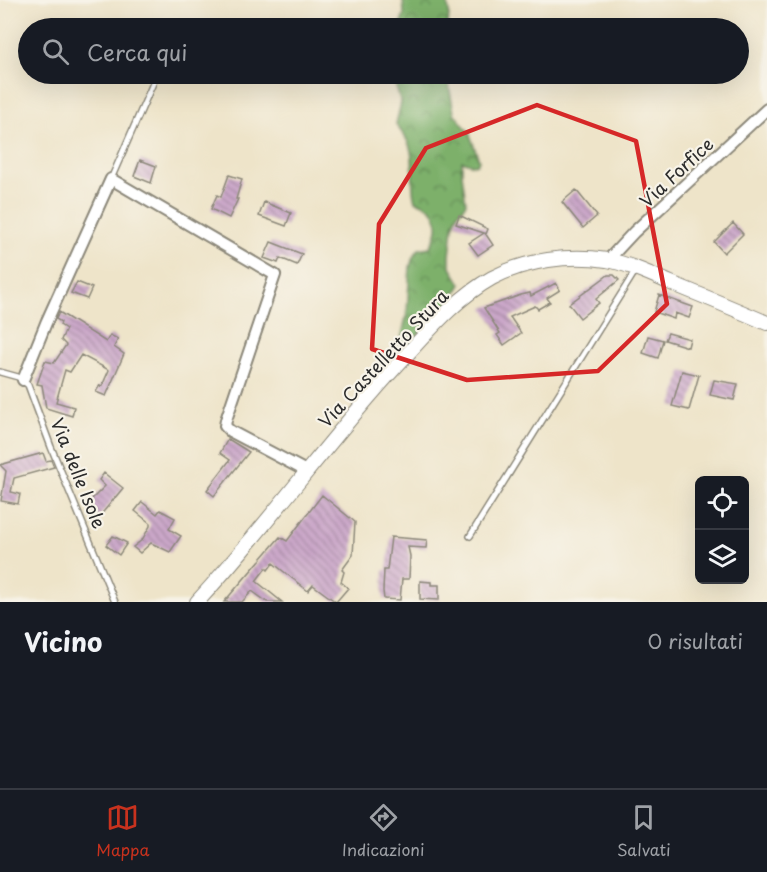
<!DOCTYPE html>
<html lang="it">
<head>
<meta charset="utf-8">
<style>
  :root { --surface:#171b24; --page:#242831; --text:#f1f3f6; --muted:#9ea1a6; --line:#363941; --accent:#c8321e }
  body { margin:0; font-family:"Playpen Sans",sans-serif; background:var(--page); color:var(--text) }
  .controls { position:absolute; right:18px; bottom:18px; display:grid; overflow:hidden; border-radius:9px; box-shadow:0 6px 24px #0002 }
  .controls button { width:54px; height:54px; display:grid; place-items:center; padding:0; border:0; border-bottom:2px solid var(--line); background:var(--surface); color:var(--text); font:30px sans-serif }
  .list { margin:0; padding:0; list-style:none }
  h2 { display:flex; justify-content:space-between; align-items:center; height:78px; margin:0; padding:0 24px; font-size:26px }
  h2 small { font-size:20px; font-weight:400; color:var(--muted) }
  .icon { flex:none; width:33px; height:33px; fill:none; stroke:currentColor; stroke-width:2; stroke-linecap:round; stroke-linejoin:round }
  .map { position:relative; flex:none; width:767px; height:602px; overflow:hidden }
  .search { position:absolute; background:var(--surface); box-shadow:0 6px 24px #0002; left:18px; right:18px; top:18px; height:66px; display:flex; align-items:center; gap:15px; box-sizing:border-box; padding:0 21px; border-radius:33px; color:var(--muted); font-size:22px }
  .sheet { height:186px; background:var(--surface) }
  nav { display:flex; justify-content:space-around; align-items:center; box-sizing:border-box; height:84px; border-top:2px solid var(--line); background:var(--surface); font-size:16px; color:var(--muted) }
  nav a { display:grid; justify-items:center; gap:3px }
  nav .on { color:var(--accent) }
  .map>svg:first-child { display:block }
</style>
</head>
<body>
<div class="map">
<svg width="767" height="602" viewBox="0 0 767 602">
  <defs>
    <pattern id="forest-crowns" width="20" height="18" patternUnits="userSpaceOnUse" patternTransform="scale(1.5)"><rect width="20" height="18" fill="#7db06b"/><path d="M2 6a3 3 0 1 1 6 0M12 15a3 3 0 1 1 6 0" fill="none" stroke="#678f58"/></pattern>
    <pattern id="building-back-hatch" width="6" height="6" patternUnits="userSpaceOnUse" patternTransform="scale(1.5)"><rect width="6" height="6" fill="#cba7c9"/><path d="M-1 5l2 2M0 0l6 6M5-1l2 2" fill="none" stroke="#a588a3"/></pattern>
  </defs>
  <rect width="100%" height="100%" fill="#f7f3e8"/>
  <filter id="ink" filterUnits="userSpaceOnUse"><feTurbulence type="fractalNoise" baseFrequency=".0167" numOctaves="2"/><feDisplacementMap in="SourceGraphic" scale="12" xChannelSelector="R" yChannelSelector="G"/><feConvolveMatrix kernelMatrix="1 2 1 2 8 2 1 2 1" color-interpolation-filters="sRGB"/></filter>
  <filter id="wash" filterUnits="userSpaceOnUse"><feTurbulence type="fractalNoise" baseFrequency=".008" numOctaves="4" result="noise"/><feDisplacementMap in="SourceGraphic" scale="24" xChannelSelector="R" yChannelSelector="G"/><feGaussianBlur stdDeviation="1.35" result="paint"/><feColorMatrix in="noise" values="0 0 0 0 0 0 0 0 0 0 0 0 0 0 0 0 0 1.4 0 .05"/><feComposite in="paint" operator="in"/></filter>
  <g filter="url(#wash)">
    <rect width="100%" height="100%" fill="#eee4c9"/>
    <path fill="url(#forest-crowns)" stroke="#546e4b" stroke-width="1.5" d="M403,0H447L449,12L448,28H400L404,14Z
      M399,74H447L454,113L469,132L479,160L477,164L473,165L462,161V174L466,203L463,209L458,213L453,227L450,256V266L461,284C458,291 452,296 448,303L397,357L407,313L410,267L413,257L419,249L430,247C443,226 439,207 415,201C409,182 417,159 407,140C404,135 399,129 396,124L401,103L395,84Z"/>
    <g id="blocks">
      <path fill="url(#building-back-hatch)" d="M140,160L156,166L151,183L134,176Z
        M229,175L242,179L236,199H238L229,218L211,209L217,195L221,197Z
        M576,190L597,216L583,228L562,202Z
        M264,202L291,213L286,226L259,216Z
        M459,215L488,229L486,234L485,233L493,245L478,255L469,243L484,233L456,224Z
        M733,223L743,234L724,253L714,242Z
        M271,242L302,254L297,265L280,258L278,263L264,258Z
        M608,275H614L619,280L596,299L599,303L580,318L569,304Z
        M77,282L92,288L87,299L71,293Z
        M556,283L560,290L547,298L550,302L538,309L535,306L510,317L521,333L504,345L497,335L500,333L484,308L521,295L530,293L531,296Z
        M659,295L693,307L689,318L675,313L674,319L654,312Z
        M59,312L106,342L110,335L118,339L114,347L124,354L106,396L96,392L100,385L102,386L109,370L81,355L70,372L65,370L56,402L74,407L72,416L46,408L42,385L37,384L45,361L54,363L66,345L61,340L66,329L60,325L61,322L56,319Z
        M668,333L690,339L688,347L665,340Z
        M648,336L663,340L658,358L643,353Z
        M682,371L699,375L689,410L672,406Z
        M714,380L738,384L734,400L710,395Z
        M228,439L249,452L214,496L207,490L230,460L220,453Z
        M43,453L46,461L51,460L54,467L14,478L11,492L20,494L18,504L1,501L6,471L0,465Z
        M104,473L123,488L99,517L86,505L105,486L99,480Z
        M322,495L355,522L353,555L342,570L344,572L341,582L348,588L336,602L313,585L308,591L273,563L268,570L266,568L256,581L282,602H267L252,591L242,602H224L280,537L287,541Z
        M142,502L157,514L160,510L175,518L169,529L181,536L170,552L151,543L140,553L133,547L142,540L150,526V523L135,511Z
        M113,536L127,543L119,555L106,545Z
        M391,537L427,540L426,548L408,547L410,556L409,579H402L400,600L384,599L383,591L384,570H387Z
        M420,581L431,582V585H439V600L420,599Z"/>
    </g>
  </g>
  <g filter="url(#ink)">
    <use href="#blocks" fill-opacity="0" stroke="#8c887a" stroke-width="1.5"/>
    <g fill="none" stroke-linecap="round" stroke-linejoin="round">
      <g stroke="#8c887a" stroke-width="8">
        <path id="lane" d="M111,179L157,74
          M0,372L18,377L28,385L51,447L115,602
          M470,536L636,270"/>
      </g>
      <g stroke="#8c887a" stroke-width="14">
        <path id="street" d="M608,260L634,232L767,109
          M23,380L46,323L111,179L275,275L226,420L225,426L230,431L306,471"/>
      </g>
      <g stroke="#8c887a" stroke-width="16">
        <path id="secondary" d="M197,602C268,525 328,440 399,363C427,333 456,298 492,278C526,260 569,254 607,260C629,264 650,274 671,283C703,296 735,309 767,323"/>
      </g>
      <use href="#lane" stroke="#fff" stroke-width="5"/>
      <use href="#street" stroke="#fff" stroke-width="10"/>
      <use href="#secondary" stroke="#fff" stroke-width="14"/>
    </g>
  </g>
  <path fill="none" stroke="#d62828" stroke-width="4.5" stroke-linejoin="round" d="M537,105L636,141L667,304L598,371L467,380L372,349L379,224L426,148Z"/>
  <g text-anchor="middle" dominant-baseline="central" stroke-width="4.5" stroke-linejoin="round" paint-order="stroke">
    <g font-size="18" fill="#2b2b2b" stroke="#f7f3e8">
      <text transform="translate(676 172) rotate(-43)">Via Forfice</text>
      <text transform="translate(383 358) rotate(-47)">Via Castelletto Stura</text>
      <text transform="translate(79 473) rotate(68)">Via delle Isole</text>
    </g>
  </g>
</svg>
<div class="controls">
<button><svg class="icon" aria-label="locate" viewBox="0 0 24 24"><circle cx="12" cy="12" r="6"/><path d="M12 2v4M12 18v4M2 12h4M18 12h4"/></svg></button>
<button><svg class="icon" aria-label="layers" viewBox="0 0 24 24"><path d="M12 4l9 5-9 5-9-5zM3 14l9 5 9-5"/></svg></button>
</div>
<div class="search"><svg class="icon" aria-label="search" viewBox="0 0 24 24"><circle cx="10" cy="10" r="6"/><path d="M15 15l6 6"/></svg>Cerca qui</div>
</div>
<section class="sheet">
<h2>Vicino<small>0 risultati</small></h2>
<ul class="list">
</ul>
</section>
<nav>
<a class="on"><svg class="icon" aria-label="map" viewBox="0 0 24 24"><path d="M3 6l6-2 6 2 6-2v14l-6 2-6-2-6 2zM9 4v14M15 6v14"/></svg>Mappa</a>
<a><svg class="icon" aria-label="directions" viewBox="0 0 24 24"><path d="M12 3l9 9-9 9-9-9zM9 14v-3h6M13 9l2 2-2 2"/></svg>Indicazioni</a>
<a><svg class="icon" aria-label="saved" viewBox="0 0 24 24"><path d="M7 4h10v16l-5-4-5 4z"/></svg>Salvati</a>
</nav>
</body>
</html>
